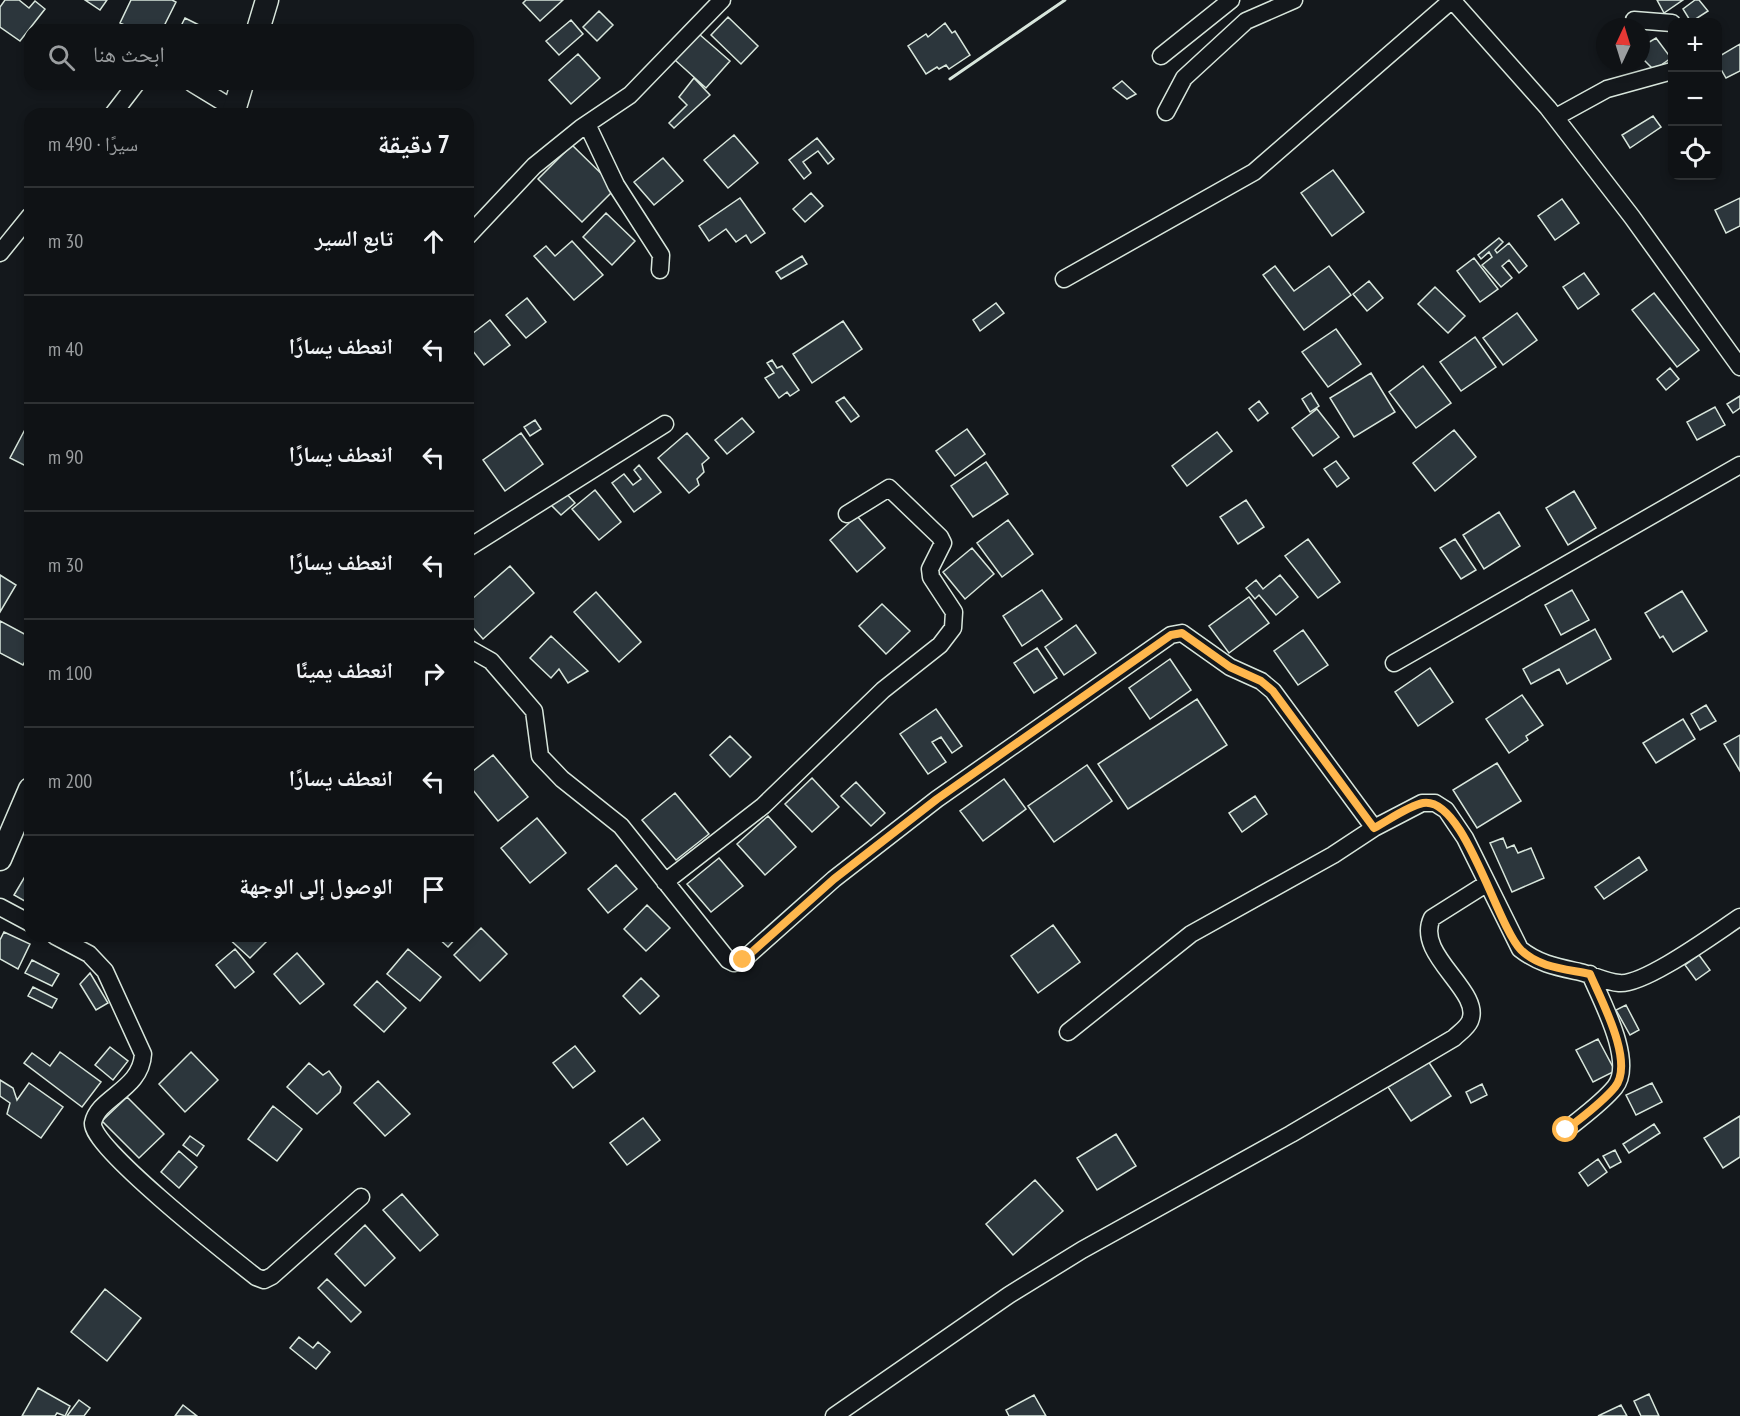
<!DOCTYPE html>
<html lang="ar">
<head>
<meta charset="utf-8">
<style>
  :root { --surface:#0f1215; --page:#1d2022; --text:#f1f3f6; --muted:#9b9ea0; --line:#2f3234 }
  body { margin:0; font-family:"PT Sans Narrow","Noto Naskh Arabic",sans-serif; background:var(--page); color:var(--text); direction:rtl }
  .controls { position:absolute; right:18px; top:18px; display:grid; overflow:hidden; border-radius:12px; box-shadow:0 3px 9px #0003 }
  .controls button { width:54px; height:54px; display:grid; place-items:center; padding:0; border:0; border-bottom:2px solid var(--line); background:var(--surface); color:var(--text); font:30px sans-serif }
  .compass { position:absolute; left:1596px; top:18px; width:54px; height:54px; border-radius:50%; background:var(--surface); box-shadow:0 3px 9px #0003; rotate:4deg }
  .stop { position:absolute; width:18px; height:18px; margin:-14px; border:4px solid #ffb74d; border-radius:50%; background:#fff }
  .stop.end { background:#ffb74d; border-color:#fff; box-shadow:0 2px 6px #0008 }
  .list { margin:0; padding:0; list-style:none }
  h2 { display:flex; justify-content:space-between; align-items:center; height:78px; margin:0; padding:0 24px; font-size:26px }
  h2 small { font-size:20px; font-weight:400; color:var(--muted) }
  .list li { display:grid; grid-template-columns:39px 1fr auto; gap:18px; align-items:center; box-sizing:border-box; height:108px; padding:0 24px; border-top:2px solid var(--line) }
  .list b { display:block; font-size:22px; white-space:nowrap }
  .list em { font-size:20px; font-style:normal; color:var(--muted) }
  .icon { flex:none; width:33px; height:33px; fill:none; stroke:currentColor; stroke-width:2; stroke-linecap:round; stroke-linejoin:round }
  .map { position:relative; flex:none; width:1740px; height:1416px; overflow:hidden; direction:ltr }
  .search { position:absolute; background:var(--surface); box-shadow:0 3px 9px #0003; left:24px; top:24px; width:450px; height:66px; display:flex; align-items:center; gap:15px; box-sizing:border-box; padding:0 21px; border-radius:18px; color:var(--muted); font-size:22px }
  .panel { position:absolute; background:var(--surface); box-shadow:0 3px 9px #0003; left:24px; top:108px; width:450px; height:834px; border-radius:18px; direction:rtl }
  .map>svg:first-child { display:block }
</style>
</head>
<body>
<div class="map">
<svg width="1740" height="1416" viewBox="0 0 1740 1416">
  <rect width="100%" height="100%" fill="#14181c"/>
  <path fill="#2c363c" stroke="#d8e6dc" stroke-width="1.5" d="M5,0H19L29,8L35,1L45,9L20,41L0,27V7Z
    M85,0H107L100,10Z
    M131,0H172L176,2L162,30H135L120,23Z
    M526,0H563L540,21L523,3Z
    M1657,0H1683L1664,13Z
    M1695,0H1699L1708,11L1691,22L1683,9Z
    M599,11L613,25L597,41L583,27Z
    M728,17L758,46L741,64L711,35Z
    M185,18L209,30H179Z
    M571,20L583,34L559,55L546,41Z
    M945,23L952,33L955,31L970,55L949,69L946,65L939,69L937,67L926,74L908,46L926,34L928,37Z
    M699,34L730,61L706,88L675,60Z
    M1656,38L1671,58L1654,70L1641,57V47Z
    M1740,44V71L1726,78L1718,64V57Z
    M578,54L600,78L571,104L549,80Z
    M694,78L710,95L674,128L669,123L687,105L679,97Z
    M1122,81L1136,94L1127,99L1113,88Z
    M1653,116L1661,127L1630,148L1622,135Z
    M734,135L758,163L728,188L704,160Z
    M817,138L834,159L828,164L818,151L803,162L811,173L804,179L789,160Z
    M572,145L616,188L582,222L538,179Z
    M663,158L683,181L654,205L634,182Z
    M1333,170L1364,212L1332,236L1301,193Z
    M811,193L823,206L805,222L793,209Z
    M740,198L765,233L751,243L746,235L736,242L726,229L709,241L699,226Z
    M1740,198V226L1726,233L1715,210Z
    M1562,199L1579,223L1555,240L1538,216Z
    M606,213L635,241L612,265L583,237Z
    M1499,238L1503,242L1495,250L1497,253L1509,243L1527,266L1519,273L1509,260L1502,266L1512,278L1501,287L1482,265L1492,257L1489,252L1481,259L1478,255Z
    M572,241L603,275L574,300L534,256L546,246L555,256Z
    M802,256L807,264L781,279L776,272Z
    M1474,258L1498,289L1480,302L1457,271Z
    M1275,266L1294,291L1329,266L1351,295L1304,330L1263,275Z
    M1584,273L1599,294L1578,309L1563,287Z
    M1369,281L1383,298L1367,311L1353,294Z
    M1435,287L1465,316L1448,333L1418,304Z
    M1654,293L1699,350L1677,367L1632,310Z
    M527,298L546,322L526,338L506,315Z
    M996,303L1004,313L980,331L973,320Z
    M1517,313L1537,340L1503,365L1483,338Z
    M490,320L510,345L484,365L468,345V337Z
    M843,321L862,349L812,383L793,354Z
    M1336,329L1361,364L1328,387L1302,352Z
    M1475,337L1496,367L1461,391L1440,362Z
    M772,360L777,368L782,366L799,390L790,396L787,392L779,398L765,378L774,373L767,363Z
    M1423,366L1451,403L1416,428L1389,392Z
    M1670,368L1679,379L1666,390L1657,379Z
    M1371,373L1395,412L1354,437L1330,398Z
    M1311,393L1319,406L1310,412L1302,399Z
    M1740,396V408L1733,413L1727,404Z
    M844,397L859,416L851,422L836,402Z
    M1259,401L1268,413L1258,421L1249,409Z
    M1715,407L1725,425L1697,440L1687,422Z
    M1317,409L1339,437L1313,456L1292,428Z
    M742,418L754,432L727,454L715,440Z
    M30,420V468L10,458Z
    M535,420L541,429L530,436L524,427Z
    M967,429L985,454L955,476L936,451Z
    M1454,430L1476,457L1435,491L1413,463Z
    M1217,432L1232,451L1187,486L1172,466Z
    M521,433L543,464L505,491L483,460Z
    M687,433L709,458L702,464L704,472L697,479L699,485L689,493L658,458Z
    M1336,461L1349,478L1337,487L1324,469Z
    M986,462L1008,494L973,517L951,486Z
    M639,465L661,492L634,512L612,483L624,474L633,485L641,479L634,470Z
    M595,490L621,522L599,540L572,509Z
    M564,491L575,503L561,515L550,504Z
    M1574,491L1596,528L1568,545L1546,508Z
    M1246,500L1264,527L1238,544L1220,517Z
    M1499,512L1520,546L1484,569L1463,535Z
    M857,516L885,548L857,572L830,540Z
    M1008,520L1033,554L1002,577L977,543Z
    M1308,539L1340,582L1318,598L1285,556Z
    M1455,539L1476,570L1461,579L1440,548Z
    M972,548L994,574L965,599L943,572Z
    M510,566L534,593L483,639L468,622V596L471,600Z
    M0,575L16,585L0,612Z
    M1280,575L1298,597L1276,615L1259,595L1255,599L1246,588L1256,580L1263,589Z
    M1042,590L1062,619L1022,646L1003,616Z
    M1572,590L1589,620L1561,635L1545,605Z
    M1682,591L1707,631L1673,652L1663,636L1660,638L1645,613Z
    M596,592L641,642L619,662L574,612Z
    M1249,597L1269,623L1229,653L1209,626Z
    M882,604L910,631L886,654L859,626Z
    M0,621L30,637V653L23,665L0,653Z
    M1076,625L1096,653L1064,675L1045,647Z
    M1595,629L1611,659L1567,684L1559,669L1531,684L1523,669Z
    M1303,630L1328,665L1298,685L1274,651Z
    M551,636L588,671L568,683L559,669L551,678L530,658Z
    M1037,648L1057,678L1034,693L1014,663Z
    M1170,659L1191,690L1150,719L1129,688Z
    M1430,668L1453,702L1418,726L1395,692Z
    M1522,695L1543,725L1526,736L1528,740L1509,753L1486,719Z
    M1197,699L1227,745L1128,809L1098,764Z
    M1706,705L1716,721L1700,730L1691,714Z
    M936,709L962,746L952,753L941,737L932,742L946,762L928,774L900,734Z
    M1683,719L1695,739L1656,763L1643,743Z
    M1740,735V771L1724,744Z
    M730,736L751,757L730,777L710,755Z
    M493,755L528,797L498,821L468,784V775Z
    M1497,763L1521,801L1477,828L1453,790Z
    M1087,765L1112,801L1054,842L1028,806Z
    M812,778L839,807L812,832L785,804Z
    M1004,779L1026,809L983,841L960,811Z
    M856,782L885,813L871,826L841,796Z
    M675,793L709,834L676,860L642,820Z
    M1255,796L1267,814L1242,832L1229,813Z
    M768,816L796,847L765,875L737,844Z
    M537,818L566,853L530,883L501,848Z
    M1503,838L1507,848L1514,845L1518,853L1531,848L1544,878L1512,892L1490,843Z
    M1639,857L1647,870L1604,899L1595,887Z
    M719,858L743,886L711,912L687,884Z
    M616,865L637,889L608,913L588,889Z
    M30,868V904L14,895Z
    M647,905L670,928L646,951L624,929Z
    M1053,925L1080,962L1038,993L1011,956Z
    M481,928L507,954L480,981L454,955Z
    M4,932L30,944L18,969L0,959V940Z
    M226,936H272L250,958Z
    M436,936H458L448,947Z
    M235,949L254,972L235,988L216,965Z
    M408,949L441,977L420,1001L387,974Z
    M297,953L324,984L300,1004L274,974Z
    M1699,955L1710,970L1696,980L1685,965Z
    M32,960L59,974L52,986L25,973Z
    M90,973L108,1003L96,1010L80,984Z
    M641,978L659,996L640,1014L623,996Z
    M377,981L406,1008L384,1032L354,1005Z
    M33,987L57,999L52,1008L28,996Z
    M1626,1005L1639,1030L1630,1035L1616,1010Z
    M1598,1039L1615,1071L1593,1082L1576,1050Z
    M575,1046L595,1071L573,1088L553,1063Z
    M110,1047L128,1061L113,1080L95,1065Z
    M60,1052L101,1082L82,1107L24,1063L32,1053L50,1066Z
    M191,1052L218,1080L185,1112L159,1084Z
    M1428,1061L1451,1096L1411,1121L1388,1087Z
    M309,1063L323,1075L329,1071L341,1087L340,1092L317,1114L287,1087Z
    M0,1080L13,1088L17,1100L29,1083L63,1107L41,1138L7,1114L10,1103L0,1096Z
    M378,1081L410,1114L385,1136L354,1103Z
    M1652,1083L1662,1102L1636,1115L1626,1095Z
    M1482,1084L1487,1095L1471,1103L1466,1092Z
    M127,1097L164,1134L139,1158L102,1121Z
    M273,1106L302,1129L277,1161L248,1139Z
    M1740,1116V1157L1723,1168L1704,1138Z
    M643,1118L660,1140L627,1165L610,1143Z
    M1654,1124L1660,1133L1629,1153L1623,1144Z
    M1116,1134L1136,1166L1097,1190L1077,1158Z
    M190,1136L204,1146L197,1156L183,1145Z
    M1615,1150L1621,1162L1610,1168L1603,1156Z
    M179,1151L197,1167L179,1188L161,1172Z
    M1598,1159L1607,1172L1588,1186L1579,1173Z
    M1035,1180L1063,1211L1013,1255L986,1224Z
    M402,1194L438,1235L420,1251L383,1210Z
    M365,1225L395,1258L365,1286L335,1254Z
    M327,1279L361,1312L351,1322L318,1288Z
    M105,1289L141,1318L107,1361L71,1332Z
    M299,1337L313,1348L318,1342L330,1352L316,1369L290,1348Z
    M38,1388L70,1406L65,1416L57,1413L55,1416H22Z
    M1649,1394L1659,1416H1641L1634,1401Z
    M1034,1395L1046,1416H1009L1006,1410Z
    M79,1400L90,1408L84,1416H67Z
    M183,1405L197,1416H175Z
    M1621,1405L1627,1416H1598Z"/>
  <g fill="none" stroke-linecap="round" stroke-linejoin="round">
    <g stroke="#d8e6dc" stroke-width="19">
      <path id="street" d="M1452,0L1548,108L1632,217L1740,367
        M1634,20L1672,23
        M1161,56L1231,0
        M193,84L234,109
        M1166,112L1184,78L1246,21L1294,0
        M113,114L136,84
        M1556,117L1607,89L1672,71
        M587,124L616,185L661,255L660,270
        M468,236L534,166L581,128L630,95L722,0
        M0,253L30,216
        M1064,279L1254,172L1452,0
        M468,548L665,424
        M468,648L491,661L534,711L540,756L562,779L621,826L728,960L734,963L743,960L834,879L937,799L1171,635L1182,633L1230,667L1261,681L1273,691L1374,828L1422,803H1435L1446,810L1465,838L1520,949C1539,964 1557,967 1580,972C1593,975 1606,982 1619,983C1644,986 1717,932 1740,917
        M1394,663L1740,465
        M665,882L763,806L883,690L940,645L953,628L954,612L931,577L930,569L943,543L940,537L889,488L847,514
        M0,907L30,923
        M55,936L89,954L105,971L143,1054C141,1090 98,1097 93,1123C89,1146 232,1258 256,1277L264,1280L272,1276L361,1197
        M1068,1032L1191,934L1333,855L1374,828
        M1566,1130C1582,1117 1602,1103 1615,1087C1635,1062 1601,1000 1590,974
        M834,1416L1009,1295L1082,1250L1291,1134L1454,1038C1459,1033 1467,1028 1470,1021C1483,991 1414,955 1432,918L1486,884"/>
    </g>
    <g stroke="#d8e6dc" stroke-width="25">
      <path id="secondary" d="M258,30L267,0
        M233,114L242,84
        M0,859L30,789"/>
    </g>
    <use href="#street" stroke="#14181c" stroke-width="16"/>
    <use href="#secondary" stroke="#14181c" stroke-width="22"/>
    <path stroke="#d8e6dc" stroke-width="3" d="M950,79L1065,0"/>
  </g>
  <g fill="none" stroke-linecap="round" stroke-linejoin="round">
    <path stroke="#ffb74d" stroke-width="8" d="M743,960L834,879L937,799L1171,635L1182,633L1230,667L1261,681L1273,691L1374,828C1389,820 1408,806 1423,803C1464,796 1496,924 1521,950C1539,968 1567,969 1590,974C1601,1000 1635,1062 1615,1087C1602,1103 1582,1117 1566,1130"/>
  </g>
</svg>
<div class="controls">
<button>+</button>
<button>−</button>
<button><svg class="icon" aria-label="locate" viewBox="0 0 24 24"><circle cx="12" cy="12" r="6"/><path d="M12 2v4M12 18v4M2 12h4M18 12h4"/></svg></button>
</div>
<svg class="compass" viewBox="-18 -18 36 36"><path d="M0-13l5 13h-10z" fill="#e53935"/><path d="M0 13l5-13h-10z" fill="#9b9ea0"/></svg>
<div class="stop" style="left:1566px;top:1130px"></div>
<div class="stop end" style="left:743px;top:960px"></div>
<div class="search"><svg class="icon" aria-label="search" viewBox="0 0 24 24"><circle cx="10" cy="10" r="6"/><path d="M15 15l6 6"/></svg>ابحث هنا</div>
<section class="panel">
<h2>7 دقيقة<small>سيرًا · 490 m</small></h2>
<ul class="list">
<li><svg class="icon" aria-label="ahead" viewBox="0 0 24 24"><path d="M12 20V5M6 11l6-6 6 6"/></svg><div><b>تابع السير</b></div><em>30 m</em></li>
<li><svg class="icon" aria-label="left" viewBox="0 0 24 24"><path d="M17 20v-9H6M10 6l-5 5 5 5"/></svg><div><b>انعطف يسارًا</b></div><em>40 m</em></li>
<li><svg class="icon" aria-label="left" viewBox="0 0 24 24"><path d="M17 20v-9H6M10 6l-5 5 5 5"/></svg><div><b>انعطف يسارًا</b></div><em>90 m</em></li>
<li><svg class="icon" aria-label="left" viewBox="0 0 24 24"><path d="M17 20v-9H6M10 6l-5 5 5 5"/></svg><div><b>انعطف يسارًا</b></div><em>30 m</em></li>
<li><svg class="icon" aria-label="right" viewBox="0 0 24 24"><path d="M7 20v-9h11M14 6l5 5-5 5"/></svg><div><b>انعطف يمينًا</b></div><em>100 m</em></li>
<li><svg class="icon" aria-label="left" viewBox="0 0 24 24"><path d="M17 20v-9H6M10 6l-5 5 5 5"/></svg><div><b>انعطف يسارًا</b></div><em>200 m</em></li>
<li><svg class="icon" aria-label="arrive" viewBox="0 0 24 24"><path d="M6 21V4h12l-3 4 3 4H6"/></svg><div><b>الوصول إلى الوجهة</b></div></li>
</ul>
</section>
</div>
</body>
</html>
